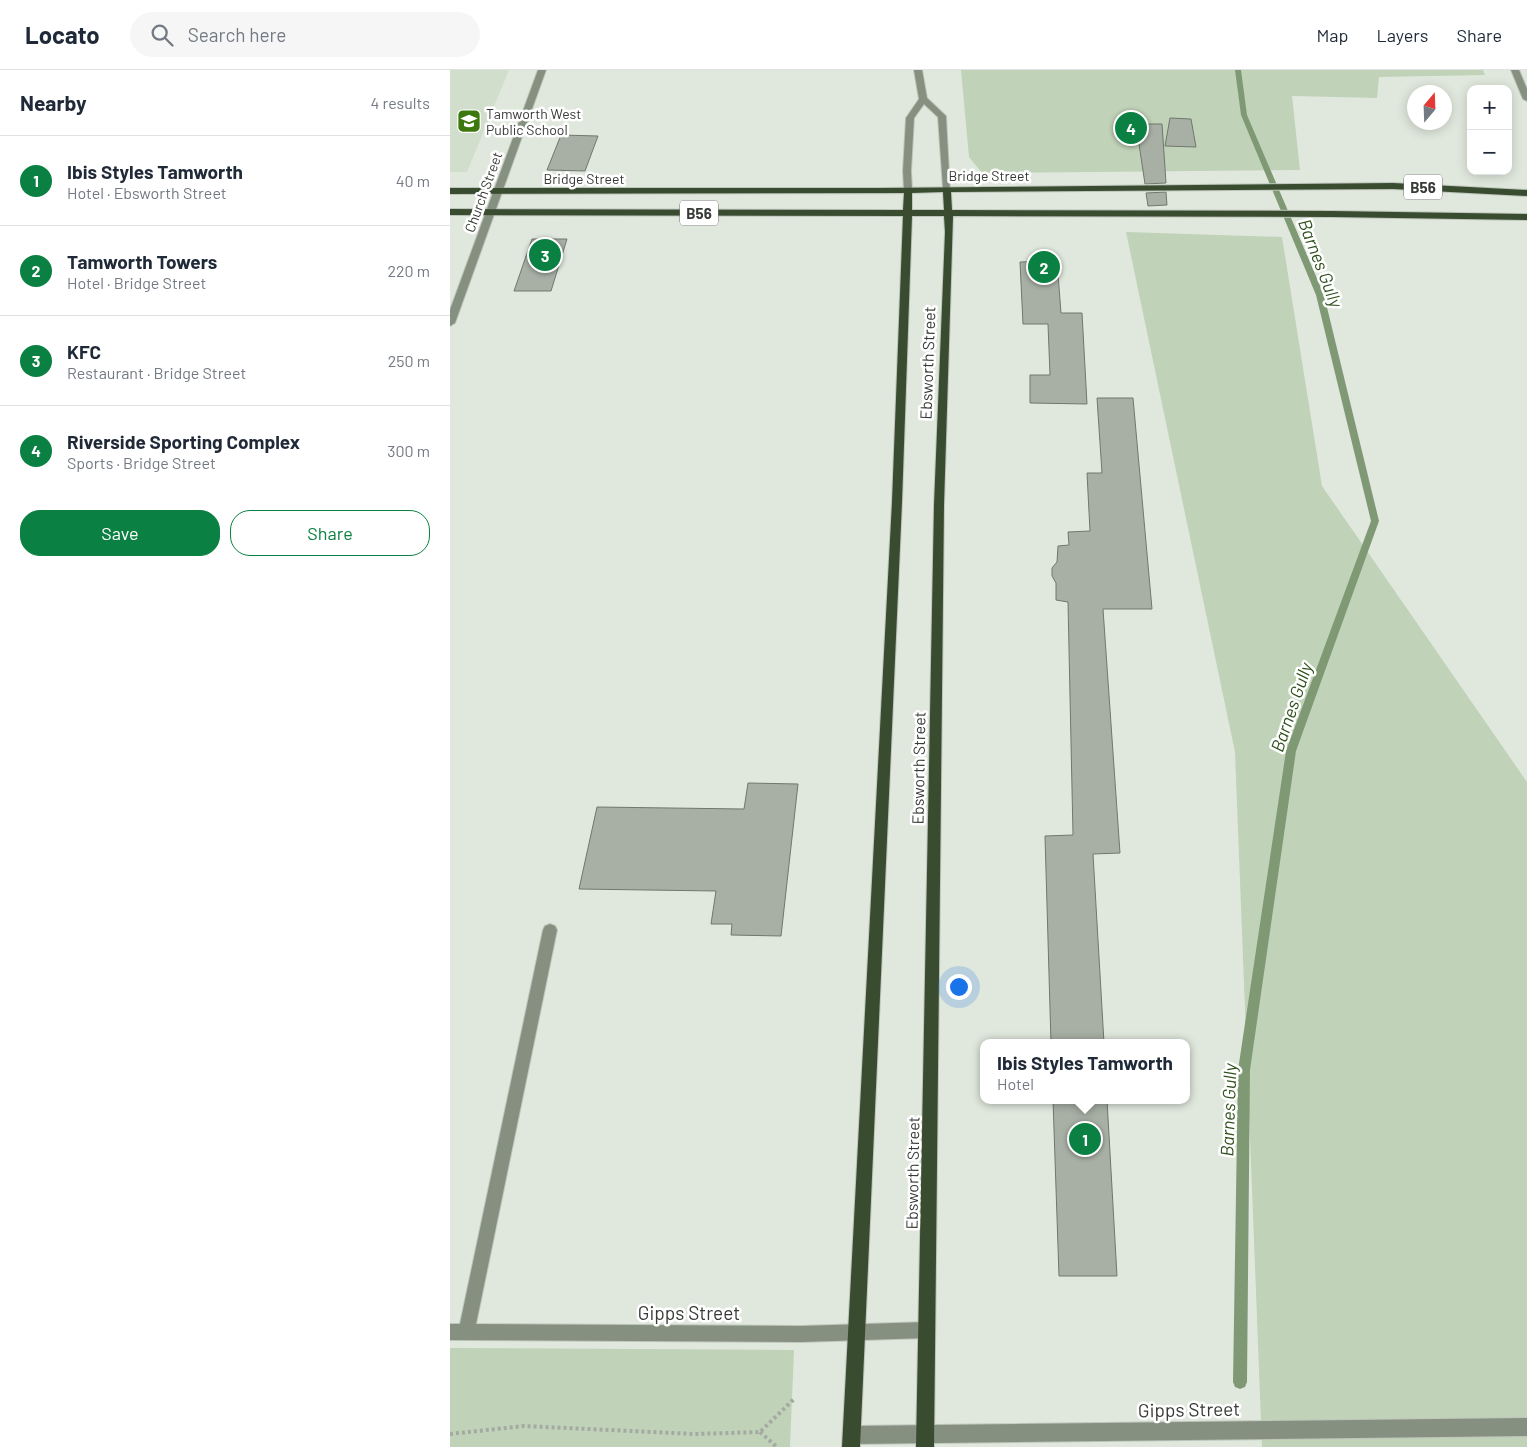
<!DOCTYPE html>
<html lang="en">
<head>
<meta charset="utf-8">
<style>
  :root { --surface:#fff; --page:#f6f6f7; --text:#1f2937; --muted:#747a83; --line:#e0e1e3; --accent:#0b8043 }
  body { margin:0; font-family:Barlow,sans-serif; background:var(--page); color:var(--text) }
  .controls { position:absolute; right:15px; top:15px; display:grid; overflow:hidden; border-radius:10px; box-shadow:0 2px 12px #0003 }
  .controls button { width:45px; height:45px; display:grid; place-items:center; padding:0; border:0; border-bottom:1px solid var(--line); background:var(--surface); color:var(--text); font:25px sans-serif }
  .compass { position:absolute; left:957px; top:15px; width:45px; height:45px; border-radius:50%; background:var(--surface); box-shadow:0 2px 12px #0003; rotate:19deg }
  .you { position:absolute; left:508px; top:916px; width:18px; height:18px; margin:-12px; border:4px solid #fff; border-radius:50%; background:#1a73e8; box-shadow:0 0 0 8px #1a73e833 }
  .badge { display:grid; place-items:center; width:32px; height:32px; border-radius:50%; background:var(--accent); color:#fff; font-size:16px; font-weight:700 }
  .pin { position:absolute; translate:-50% -50%; border:2px solid #fff; box-shadow:0 1px 5px #0006 }
  .popup { position:absolute; left:530px; top:969px; width:210px; height:65px; box-sizing:border-box; display:grid; place-content:center; border-radius:10px; background:var(--surface); filter:drop-shadow(0 1px 4px #0005); font-size:16px; white-space:nowrap; color:var(--muted) }
  .popup b { font-size:19px; color:var(--text) }
  .popup::after { content:''; position:absolute; left:50%; top:100%; margin-left:-10px; border:10px solid transparent; border-top-color:var(--surface) }
  .list { margin:0; padding:0; list-style:none }
  h2 { display:flex; justify-content:space-between; align-items:center; height:65px; margin:0; padding:0 20px; font-size:21px }
  h2 small { font-size:16px; font-weight:400; color:var(--muted) }
  .list li { display:grid; grid-template-columns:32px 1fr auto; gap:15px; align-items:center; box-sizing:border-box; height:90px; padding:0 20px; border-top:1px solid var(--line) }
  .list b { display:block; font-size:19px; white-space:nowrap }
  .list p { margin:0; font-size:16px; white-space:nowrap; color:var(--muted) }
  .list em { font-size:16px; font-style:normal; color:var(--muted) }
  .actions { display:flex; gap:10px; padding:15px 20px }
  .actions a { flex:1; padding:11px 0; border:1px solid var(--accent); border-radius:20px; text-align:center; font-size:18px; color:var(--accent) }
  .actions .main { background:var(--accent); color:#fff }
  .icon { flex:none; width:28px; height:28px; fill:none; stroke:currentColor; stroke-width:2; stroke-linecap:round; stroke-linejoin:round }
  .map { position:relative; flex:none; width:1077px; height:1377px; overflow:hidden }
  header { display:flex; align-items:center; gap:30px; box-sizing:border-box; height:70px; padding:0 25px; background:var(--surface); border-bottom:1px solid var(--line) }
  header strong { font-size:24px }
  nav { display:flex; gap:28px; margin-inline-start:auto; font-size:18px }
  .search { width:350px; height:45px; background:var(--page); display:flex; align-items:center; gap:12px; box-sizing:border-box; padding:0 18px; border-radius:28px; color:var(--muted); font-size:19px }
  main { display:flex }
  aside { flex:1; background:var(--surface) }
  .map>svg:first-child { display:block }
</style>
</head>
<body>
<header>
<strong>Locato</strong>
<div class="search"><svg class="icon" aria-label="search" viewBox="0 0 24 24"><circle cx="10" cy="10" r="6"/><path d="M15 15l6 6"/></svg>Search here</div>
<nav><a>Map</a><a>Layers</a><a>Share</a></nav>
</header>
<main>
<aside>
<h2>Nearby<small>4 results</small></h2>
<ul class="list">
<li><span class="badge">1</span><div><b>Ibis Styles Tamworth</b><p>Hotel · Ebsworth Street</p></div><em>40 m</em></li>
<li><span class="badge">2</span><div><b>Tamworth Towers</b><p>Hotel · Bridge Street</p></div><em>220 m</em></li>
<li><span class="badge">3</span><div><b>KFC</b><p>Restaurant · Bridge Street</p></div><em>250 m</em></li>
<li><span class="badge">4</span><div><b>Riverside Sporting Complex</b><p>Sports · Bridge Street</p></div><em>300 m</em></li>
</ul>
<div class="actions"><a class="main">Save</a><a>Share</a></div>
</aside>
<div class="map">
<svg width="1077" height="1377" viewBox="0 0 1077 1377">
  <rect width="100%" height="100%" fill="#e0e8dd"/>
  <path fill="#d2decc" d="M0,0H59L17,102H0Z"/>
  <path fill="#c0d2b8" d="M511,0H1033L1035,5L929,7L927,28L842,26L850,100L532,103L519,87Z
    M676,162L832,167L872,416L1077,712V1377H812L785,682Z
    M0,1278L344,1280L340,1377H0Z"/>
  <g fill="none" stroke-linecap="round" stroke-linejoin="round">
    <path fill="#809975" fill-rule="evenodd" d="M785,0H791L797,45L874,225L929,451L846,681L800,1000L797,1312L795,1317L790,1319L785,1317L783,1312L788,1000L836,681L921,451L866,225L791,45Z"/>
  </g>
  <path fill="#a8b0a5" stroke="#70776d" d="M720,48L741,49L746,77L715,76Z
    M686,54H712L716,113L695,114Z
    M111,65L148,66L135,101L97,100Z
    M716,122L717,135L698,136L696,123Z
    M82,169H117L101,221H64Z
    M607,191L611,243H632L637,334L580,333V305H600L598,254H573L570,192Z
    M647,328H683L702,539H653L670,783L643,784L654,973H601L595,766L623,765L618,532L606,530V513L602,506V498L607,492L608,476L619,475L618,462L640,461L637,403H652Z
    M298,713L348,714L331,866L281,865L282,854H261L266,821L129,819L147,737L294,739Z
    M603,1030H657L667,1206H609Z"/>
  <g fill="none" stroke-linecap="round" stroke-linejoin="round">
    <g stroke="#bec5bc" stroke-width="2">
      <path id="minor" d="M88,0H96L5,253L0,256V240Z
        M464,0H472L477,28L496,46L500,121L493,119L488,47L474,34L464,48L461,101L462,120L458,123L454,120L453,101L456,48L469,29Z
        M1061,0H1069L1077,19V31L1073,29Z
        M100,854L105,856L107,860L26,1254L351,1256L477,1252L483,1254L485,1260L483,1266L477,1268L351,1272L0,1270V1254H10L93,860L95,856Z
        M1077,1348V1366L402,1374L396,1371L393,1365L396,1359L402,1356Z"/>
    </g>
    <g stroke="#bec5bc" stroke-width="2">
      <path id="major" d="M943,113L1077,120V126L943,119L501,122L502,140L882,141L1077,144V150L882,147L503,146L494,435L484,1377H466L484,435L495,162L494,146H462L452,432L410,1377H392L442,432L453,146L0,145V139L453,140L454,123L0,124V118H430ZM493,122L494,140H462V123Z"/>
    </g>
    <path stroke="#a4aaa2" stroke-width="4" stroke-dasharray="3 3" stroke-linecap="butt" d="M310,1362L327,1377
      M0,1364L74,1356L245,1364L310,1362L345,1328"/>
    <use href="#minor" fill="#859080" fill-rule="evenodd"/>
    <use href="#major" fill="#394c30" fill-rule="evenodd"/>
  </g>
  <defs>
    <g id="school-square" transform="scale(1.25)"><rect x="-9" y="-9" width="18" height="18" rx="4" fill="#3d780f" stroke="#fff"/><path d="M0-5L7-2L0 1L-7-2ZM-4 1L0 2.5L4 1V4Q0 6-4 4Z" fill="#fff"/></g>
  </defs>
  <g fill-rule="evenodd">
    <use href="#school-square" x="19" y="51"/>
  </g>
  <g text-anchor="middle" dominant-baseline="central" stroke-width="5" stroke-linejoin="round" paint-order="stroke">
    <g font-size="14" fill="#373a36" stroke="#fff" text-anchor="start">
      <text x="36" y="43">Tamworth West<tspan x="36" dy="16">Public School</tspan></text>
    </g>
    <g font-size="14" fill="#373a36" stroke="#fff">
      <text x="539" y="105">Bridge Street</text>
      <text x="134" y="108">Bridge Street</text>
      <text transform="translate(33 122) rotate(-70)">Church Street</text>
    </g>
    <g fill="#fff" stroke="#737572" stroke-width="1">
      <rect x="954" y="104.5" width="38" height="25" rx="4"/>
      <rect x="230" y="130.5" width="38" height="25" rx="4"/>
    </g>
    <g font-size="15" font-weight="bold" fill="#373a36">
      <text x="973" y="117">B56</text>
      <text x="249" y="143">B56</text>
    </g>
    <g font-size="16" fill="#373a36" stroke="#fff">
      <text transform="translate(477 293) rotate(-88)">Ebsworth Street</text>
      <text transform="translate(468 698) rotate(-89)">Ebsworth Street</text>
      <text transform="translate(462 1103) rotate(-89)">Ebsworth Street</text>
    </g>
    <g font-size="18" font-style="italic" fill="#2f501b" stroke="#fff">
      <text transform="translate(871 193) rotate(69)">Barnes Gully</text>
      <text transform="translate(841 637) rotate(-71)">Barnes Gully</text>
      <text transform="translate(778 1040) rotate(-88)">Barnes Gully</text>
    </g>
    <g font-size="19" fill="#373a36" stroke="#fff">
      <text x="239" y="1242">Gipps Street</text>
      <text transform="translate(739 1339) rotate(-1)">Gipps Street</text>
    </g>
  </g>
</svg>
<div class="controls">
<button>+</button>
<button>−</button>
</div>
<svg class="compass" viewBox="-18 -18 36 36"><path d="M0-13l5 13h-10z" fill="#e53935"/><path d="M0 13l5-13h-10z" fill="#747a83"/></svg>
<div class="you"></div>
<div class="pin badge" style="left:635px;top:1069px">1</div>
<div class="popup"><b>Ibis Styles Tamworth</b>Hotel</div>
<div class="pin badge" style="left:594px;top:197px">2</div>
<div class="pin badge" style="left:95px;top:185px">3</div>
<div class="pin badge" style="left:681px;top:58px">4</div>
</div>
</main>
</body>
</html>
